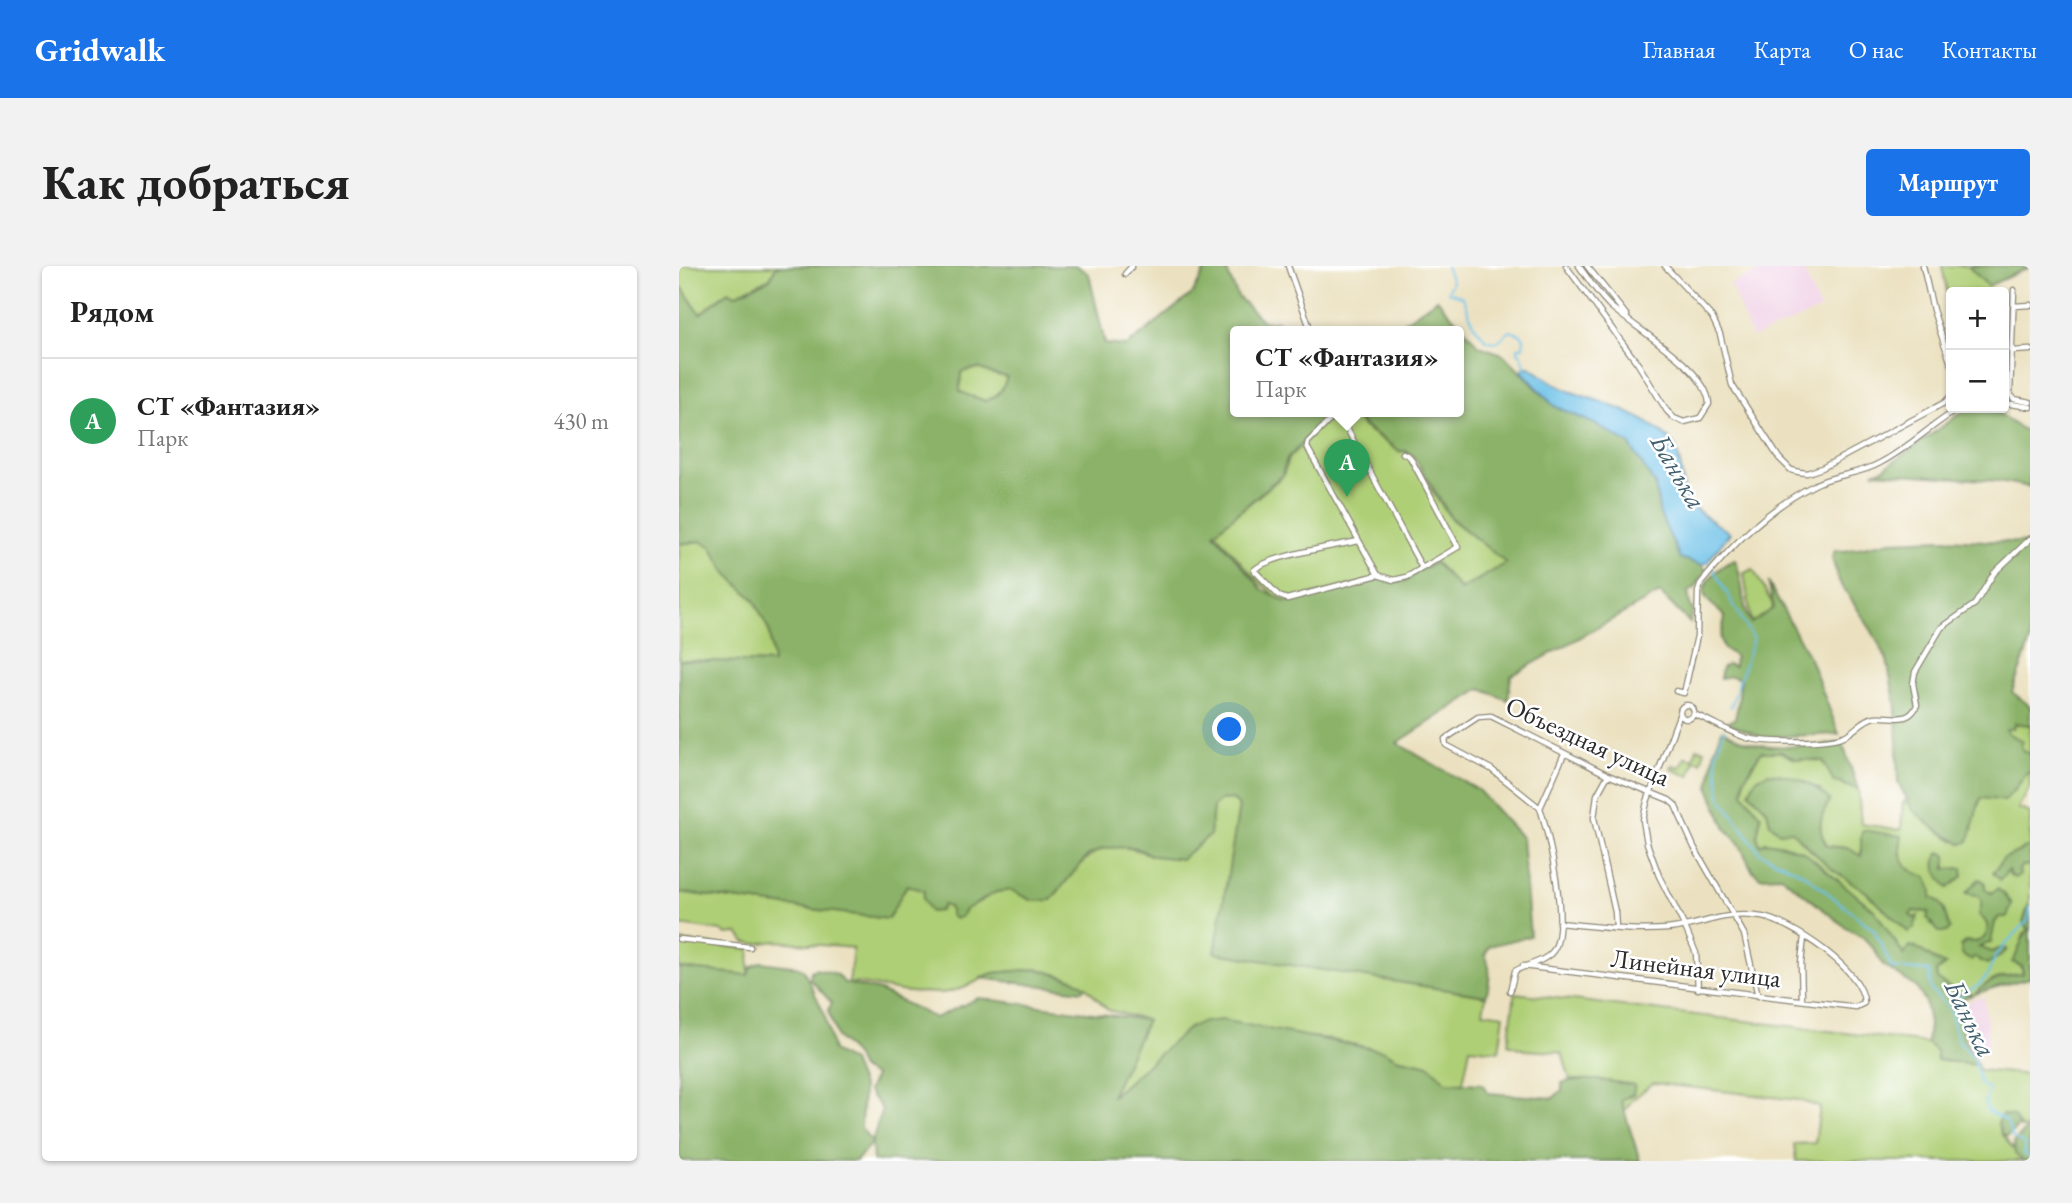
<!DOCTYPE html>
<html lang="ru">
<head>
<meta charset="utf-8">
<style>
  :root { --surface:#fff; --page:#f2f2f2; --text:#222; --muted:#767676; --line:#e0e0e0; --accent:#1a73e8 }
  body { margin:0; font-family:"EB Garamond",serif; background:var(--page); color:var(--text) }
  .controls { position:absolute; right:21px; top:21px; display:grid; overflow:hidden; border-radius:7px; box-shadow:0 2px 5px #0004 }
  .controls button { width:63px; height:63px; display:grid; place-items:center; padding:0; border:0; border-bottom:2px solid var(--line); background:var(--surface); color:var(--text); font:35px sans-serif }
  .you { position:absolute; left:551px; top:464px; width:24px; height:24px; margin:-18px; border:5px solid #fff; border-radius:50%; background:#1a73e8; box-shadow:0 0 0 10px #1a73e833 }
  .badge { display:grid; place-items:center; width:46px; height:46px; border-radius:50%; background:var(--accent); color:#fff; font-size:23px; font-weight:700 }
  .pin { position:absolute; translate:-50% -58px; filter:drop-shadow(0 2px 4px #0008) }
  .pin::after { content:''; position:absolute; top:37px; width:24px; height:21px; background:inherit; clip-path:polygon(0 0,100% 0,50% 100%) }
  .popup { position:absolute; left:551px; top:60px; width:234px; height:91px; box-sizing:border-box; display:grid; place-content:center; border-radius:7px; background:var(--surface); filter:drop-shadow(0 2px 5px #0005); font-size:23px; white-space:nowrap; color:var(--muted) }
  .popup b { font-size:26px; color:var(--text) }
  .popup::after { content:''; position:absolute; left:50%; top:100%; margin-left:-14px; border:14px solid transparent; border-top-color:var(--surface) }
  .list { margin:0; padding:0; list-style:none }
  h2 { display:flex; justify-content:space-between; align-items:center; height:91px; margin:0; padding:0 28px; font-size:30px }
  h2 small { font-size:23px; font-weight:400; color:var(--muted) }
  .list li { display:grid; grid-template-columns:46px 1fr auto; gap:21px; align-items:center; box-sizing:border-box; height:126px; padding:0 28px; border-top:2px solid var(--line) }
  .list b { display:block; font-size:26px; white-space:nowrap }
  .list p { margin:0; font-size:23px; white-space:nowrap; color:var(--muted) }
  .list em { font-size:23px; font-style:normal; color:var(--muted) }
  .map { position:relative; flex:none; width:1351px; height:895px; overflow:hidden; border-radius:7px }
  header { display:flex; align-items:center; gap:42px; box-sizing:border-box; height:98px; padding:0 35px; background:var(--accent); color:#fff }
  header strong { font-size:33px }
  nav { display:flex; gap:38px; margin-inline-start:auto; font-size:24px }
  .intro { display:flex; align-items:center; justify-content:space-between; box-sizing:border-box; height:168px; padding:0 42px }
  h1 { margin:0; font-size:49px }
  .button { padding:18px 32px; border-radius:7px; background:var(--accent); color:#fff; font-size:24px; font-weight:700 }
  main { display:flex; gap:42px; padding:0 42px }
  aside { flex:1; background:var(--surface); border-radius:7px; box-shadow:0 2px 5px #0004 }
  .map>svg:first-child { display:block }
</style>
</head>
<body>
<header>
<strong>Gridwalk</strong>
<nav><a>Главная</a><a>Карта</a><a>О нас</a><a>Контакты</a></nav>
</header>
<div class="intro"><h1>Как добраться</h1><a class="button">Маршрут</a></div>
<main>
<aside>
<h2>Рядом<small></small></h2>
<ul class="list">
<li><span class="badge" style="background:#2e9e5b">A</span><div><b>СТ «Фантазия»</b><p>Парк</p></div><em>430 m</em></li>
</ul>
</aside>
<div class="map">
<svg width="1351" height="895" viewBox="0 0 1351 895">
  <rect width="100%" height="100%" fill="#fff"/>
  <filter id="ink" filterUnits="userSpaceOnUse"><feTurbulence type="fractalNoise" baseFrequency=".0143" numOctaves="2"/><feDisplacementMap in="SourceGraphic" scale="14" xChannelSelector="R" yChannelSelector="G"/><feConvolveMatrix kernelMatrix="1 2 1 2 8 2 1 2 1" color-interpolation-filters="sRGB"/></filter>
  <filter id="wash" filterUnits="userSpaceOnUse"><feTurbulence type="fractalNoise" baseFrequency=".00686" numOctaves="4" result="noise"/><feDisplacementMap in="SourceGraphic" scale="28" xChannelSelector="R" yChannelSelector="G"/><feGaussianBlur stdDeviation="1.57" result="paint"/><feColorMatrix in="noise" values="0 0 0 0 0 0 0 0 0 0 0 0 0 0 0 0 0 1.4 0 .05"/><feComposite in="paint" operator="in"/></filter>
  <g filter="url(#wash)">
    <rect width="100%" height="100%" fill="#ebe1c0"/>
    <path fill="#f0d0e5" d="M1095,0H1123L1141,44L1073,72L1051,18Z
      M1305,731L1310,781H1300V787H1297L1280,739L1293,735V733Z"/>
    <path fill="#afcf76" stroke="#6d7d50" stroke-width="2" fill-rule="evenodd" d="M0,0H97L91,12L56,29L49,25L21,48L0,17Z
      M1263,0H1289L1309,20V26H1272V47Z
      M299,102L314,108L328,111C324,123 319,131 306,135C297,131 290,131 281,125L282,106Z
      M654,145H674L683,160L721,186L726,185L772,253L828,297L782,323L756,296L727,313L715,316L698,313L606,335C581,323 555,287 536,266L604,210L609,193Z
      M21,275L32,280L47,306L75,334L90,364L94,397L0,394V278Z
      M1074,303L1093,337L1095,358L1083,364L1072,354L1065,307Z
      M1336,457L1351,459V488L1344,486C1340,477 1329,472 1327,463H1333Z
      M1018,482L1026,484L1022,496L1016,494L1011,510L992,503L993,499L1002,501L1006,491L1014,493Z
      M1083,485L1102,486L1116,493L1144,495C1150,511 1162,519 1179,523L1182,558L1222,564L1224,537L1229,533C1237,553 1262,567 1282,578L1294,563L1295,548L1302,532L1335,525L1348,507H1351V522L1339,542L1351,547V580L1324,593L1321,614L1330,603H1340L1344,599L1351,600V636L1344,656L1350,664L1345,667L1339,689L1344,708C1327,709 1308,714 1296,728H1280L1258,713L1257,706L1266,699L1255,696L1237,681L1225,689L1195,644L1104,579L1087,576L1081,579L1078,570L1082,550L1064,527L1065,513ZM1129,518L1142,524L1141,566L1148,580L1169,582L1182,591V570H1223C1215,603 1242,606 1252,633C1255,642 1256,652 1257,661L1251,657V646L1234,645L1230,648L1235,652L1211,649L1186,625L1133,586L1113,565L1091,557L1088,544L1081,535ZM1306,623L1312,627L1318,623L1324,627L1333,638L1316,656L1312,669L1299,681L1307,686L1327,685L1317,693L1302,696L1296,691L1288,676C1307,680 1316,661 1301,649L1303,635L1299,630H1293Z
      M553,533L560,540L537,687L807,730L804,746L825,749L820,785L791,782L784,817L767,816L750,799L717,792L706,785L644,772L511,761L431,832L468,754L429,744L407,721L394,713L358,703L314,707L285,722L264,727L227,726L178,717L170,718L174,682L97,675L77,678L66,676L59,667L47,668L42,665L0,659V626L209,653L228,619L236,620L270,641L272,650L317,626L332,624L354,635L372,634C404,595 418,565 474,590L531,569L534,541L541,534Z
      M0,675L71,683L69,709L0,702Z
      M836,727L1248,777L1257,785L1258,794L1298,799L1300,804L1351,809V863L1341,862L1334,850L1323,849L1319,858L1323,869L1344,895H1117L1115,878L1136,877L1141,841L1119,834L974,817L953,834L945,846L942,833L954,828L924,814H891L884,789L880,786L846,784L829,778Z"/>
    <path fill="#8bb267" stroke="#5b6e49" stroke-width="2" fill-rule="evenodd" d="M97,0H398L410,8L426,78L448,80L514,27L528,0L547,3L559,31L585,56L598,55L603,65H556V145H651L647,153L608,193L603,209L535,267L583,323L606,336L698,313L716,317L729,314L738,306L756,297L782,324L827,297L772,252L734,189L726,185H721L684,159L676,145H780V65H712L758,33L800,80L824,88L875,140L918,159L950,178L976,218L981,248L1001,292L1023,299L1027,304L1016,322L1009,326L1011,339L1014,345L1011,357L981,327L832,410L829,434L802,423L718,477L799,524L843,572L851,670L810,680L806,689C813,702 811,716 807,730L536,687L560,540L553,533L541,534L534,541L531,569L502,593L474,590L455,581L425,582L408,590L372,634L354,635L332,624L317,626L286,644L282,651L276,653L272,650L270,641L264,639L261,645L251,646L244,633L245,625L228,619L209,653L0,626V394L94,397L90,364L75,334L47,306L32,280L21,275L0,278V17L21,48L50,25L56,29L91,13ZM299,102L314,108L328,111C324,124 319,131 306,135C297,131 290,131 281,125L282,106Z
      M1289,0H1351V1L1309,20Z
      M1289,142C1294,142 1301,141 1306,142C1324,145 1334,163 1351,166V221L1320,215L1194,206L1204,203Z
      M1263,273L1351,277V376L1333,426L1351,440V459L1336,457L1333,463H1327L1328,467L1344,475L1342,480L1344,485L1351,488V507H1348L1326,535L1302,532C1296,546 1295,561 1289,576L1282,578L1250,558L1233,543L1219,516L1217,441L1208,394L1193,365L1160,315L1153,292L1156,284L1166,285L1212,275Z
      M1056,294C1066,316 1061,337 1072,357L1095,342L1089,316L1131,393L1160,468L1083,471L1046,456L1055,454C1061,440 1059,428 1062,413L1053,410L1041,412L1043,402L1048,398L1055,400L1056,390L1044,382L1041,372L1046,352C1035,335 1014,333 1032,311C1039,303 1046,297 1056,294Z
      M1043,464C1052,468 1060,473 1069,476C1092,484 1139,480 1163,476L1179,523L1167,520L1161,516H1155L1144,495L1116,493L1102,486H1082L1065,513L1064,527L1082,550L1078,570L1081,579L1087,576L1104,579L1125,586L1195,644L1225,689L1231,680C1242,681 1253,695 1266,699L1257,706L1258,713L1280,728H1296C1309,713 1326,709 1344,708V701L1333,696C1341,686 1341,671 1350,664L1344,656L1351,636V712C1324,718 1301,726 1275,736L1281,748L1285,771L1298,799L1258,794L1257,785L1248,777L1250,758L1246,735L1237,721L1204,699L1195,683L1184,671L1169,663L1102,610L1081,611L1073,604L1061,579L1047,563L1030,522L1036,483Z
      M1089,507C1112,508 1136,517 1151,535C1140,552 1138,563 1148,580L1169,582L1182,590V570L1184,564L1223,570C1217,592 1226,605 1248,611L1253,624L1252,632C1265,634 1267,652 1271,663L1268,666H1260L1248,652L1250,646L1234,645L1231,649L1235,652L1239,650L1235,662L1229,666L1186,625L1151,602L1113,565L1100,566L1091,557L1088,544L1070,526L1077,513Z
      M1351,580V600L1344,599L1340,603L1341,609L1336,612L1331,609L1329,604L1321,614L1314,607L1324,593Z
      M1261,586L1267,589V603L1283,602L1284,610L1269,622C1259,611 1251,599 1261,586Z
      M1300,613L1306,616V623L1312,627L1318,623L1324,627L1333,638L1328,651H1320L1316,656L1312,676L1300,681L1313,686L1322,682L1328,683L1327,685L1308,698L1296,691L1293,694C1285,692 1282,689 1282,680L1288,675C1307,680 1317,661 1300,649L1303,636L1299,630L1287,627Z
      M82,696L120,701L125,705L145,747L154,785L173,796L184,823L182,862L193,876L203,843L189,825L196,810L182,803L176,789L158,771L149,744L153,737L131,713L132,705L136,703C148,706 159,705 165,717L201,725L256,752L299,732L468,754L432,831L511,761L525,756L542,754L706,785L717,792L750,799L767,816L803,818L809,827L874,832L883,824V817C902,810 936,816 956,819L954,828L942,834L961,895H194L193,877L177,895H0V702L69,709L72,701Z
      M358,703L394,713L407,721L403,725L301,712L314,707Z
      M1323,849L1334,850L1340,860L1327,871L1323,869L1319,858Z
      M1349,862L1351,863V895H1344L1336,888L1335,876Z"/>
    <path fill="#6ac0e7" stroke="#4a7689" stroke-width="2" d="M846,101H851C864,110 878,121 893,126C927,138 962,147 989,172C1007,189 998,218 1012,238C1021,249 1039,258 1051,267L1029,295L1023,299L1001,292L981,248L976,218L950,178L918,159L875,140L843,105Z"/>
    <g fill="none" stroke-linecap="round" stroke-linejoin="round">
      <path stroke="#6ac0e7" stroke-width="2" d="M767,0L773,16L769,26L784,31L794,58L808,75L818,76L831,65L841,68L845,72L844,81L839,82V86L843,90L847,103
        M1029,294L1074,373L1052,441
        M1045,463L1037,487L1041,531L1081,587L1125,608L1195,664L1213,702L1250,705L1252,724L1271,743L1279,774L1295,792L1301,818L1311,823L1306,836L1309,846L1328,855L1333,871L1346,879L1344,887L1351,891
        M1272,740V735L1300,719L1309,708L1317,689L1349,654L1351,642"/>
    </g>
  </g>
  <g filter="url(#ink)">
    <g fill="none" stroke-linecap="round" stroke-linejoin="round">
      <g stroke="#8b8676" stroke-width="7">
        <path id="minor" d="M609,0L632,65
          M887,0L959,98L988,145L995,152L1005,156L1021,152L1030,138C1029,103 955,62 930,39C918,27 909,13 900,0
          M908,0L948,50
          M986,0L1033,51L1041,68L1053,119L1100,192L1112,204L1120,206L1128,207L1143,202L1265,137L1272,130
          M1244,0L1254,44L1272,98
          M446,8L453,0
          M1335,24L1331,128L1335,133L1351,136
          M1335,40L1351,39
          M1333,85L1351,84
          M1325,137L1351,141
          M659,146L629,176L628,181L699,309L715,314L728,311L779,281L731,191L724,187
          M659,146L743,302
          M679,275C657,280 589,290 575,304L600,330L608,333L699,309
          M997,425L1005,427L1018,370L1019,326L1022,317C1054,278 1088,243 1135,219C1155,208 1180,209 1201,197C1230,182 1253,158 1281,142
          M1001 446a7 7 0 1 1 14 0a7 7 0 1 1-14 0Z
          M1001,447L968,536L964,554L968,577L980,610L1006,661L1017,687L1019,723
          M1015,448C1032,455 1050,466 1068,472C1085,477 1149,477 1165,470C1176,466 1183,453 1196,451C1212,449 1230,459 1238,439L1234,418L1236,406L1262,362L1296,338L1315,307L1351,273
          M929,509L918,529L915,552L936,646L937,661
          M861,542L812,503L767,479L766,473L799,451L812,450L929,509L990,534L996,539L1015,581L1065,668L1079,730
          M0,673L71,681
          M844,700L1177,741L1185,737C1186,705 1112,656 1083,651C1045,644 1023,660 988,663C953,666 915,660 880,657
          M831,725L836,705C848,698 866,696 874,685C891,662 870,568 861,542L885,488
          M1123,734L1122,697L1125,671"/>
      </g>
      <use href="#minor" stroke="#fff" stroke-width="4.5"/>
    </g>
  </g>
  <g text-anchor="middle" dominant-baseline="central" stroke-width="5" stroke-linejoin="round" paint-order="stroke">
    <g font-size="26" fill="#2b2b2b" stroke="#fff">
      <text transform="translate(909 475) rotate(25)">Объездная улица</text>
      <text transform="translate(1017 702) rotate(7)">Линейная улица</text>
    </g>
    <g font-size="28" font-style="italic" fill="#415f6d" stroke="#fff">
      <text transform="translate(1000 205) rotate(60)">Банька</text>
      <text transform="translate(1292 752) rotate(64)">Банька</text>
    </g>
  </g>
</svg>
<div class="controls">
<button>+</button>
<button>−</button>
</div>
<div class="you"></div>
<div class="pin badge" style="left:668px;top:231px;background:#2e9e5b">A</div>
<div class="popup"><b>СТ «Фантазия»</b>Парк</div>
</div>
</main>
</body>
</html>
